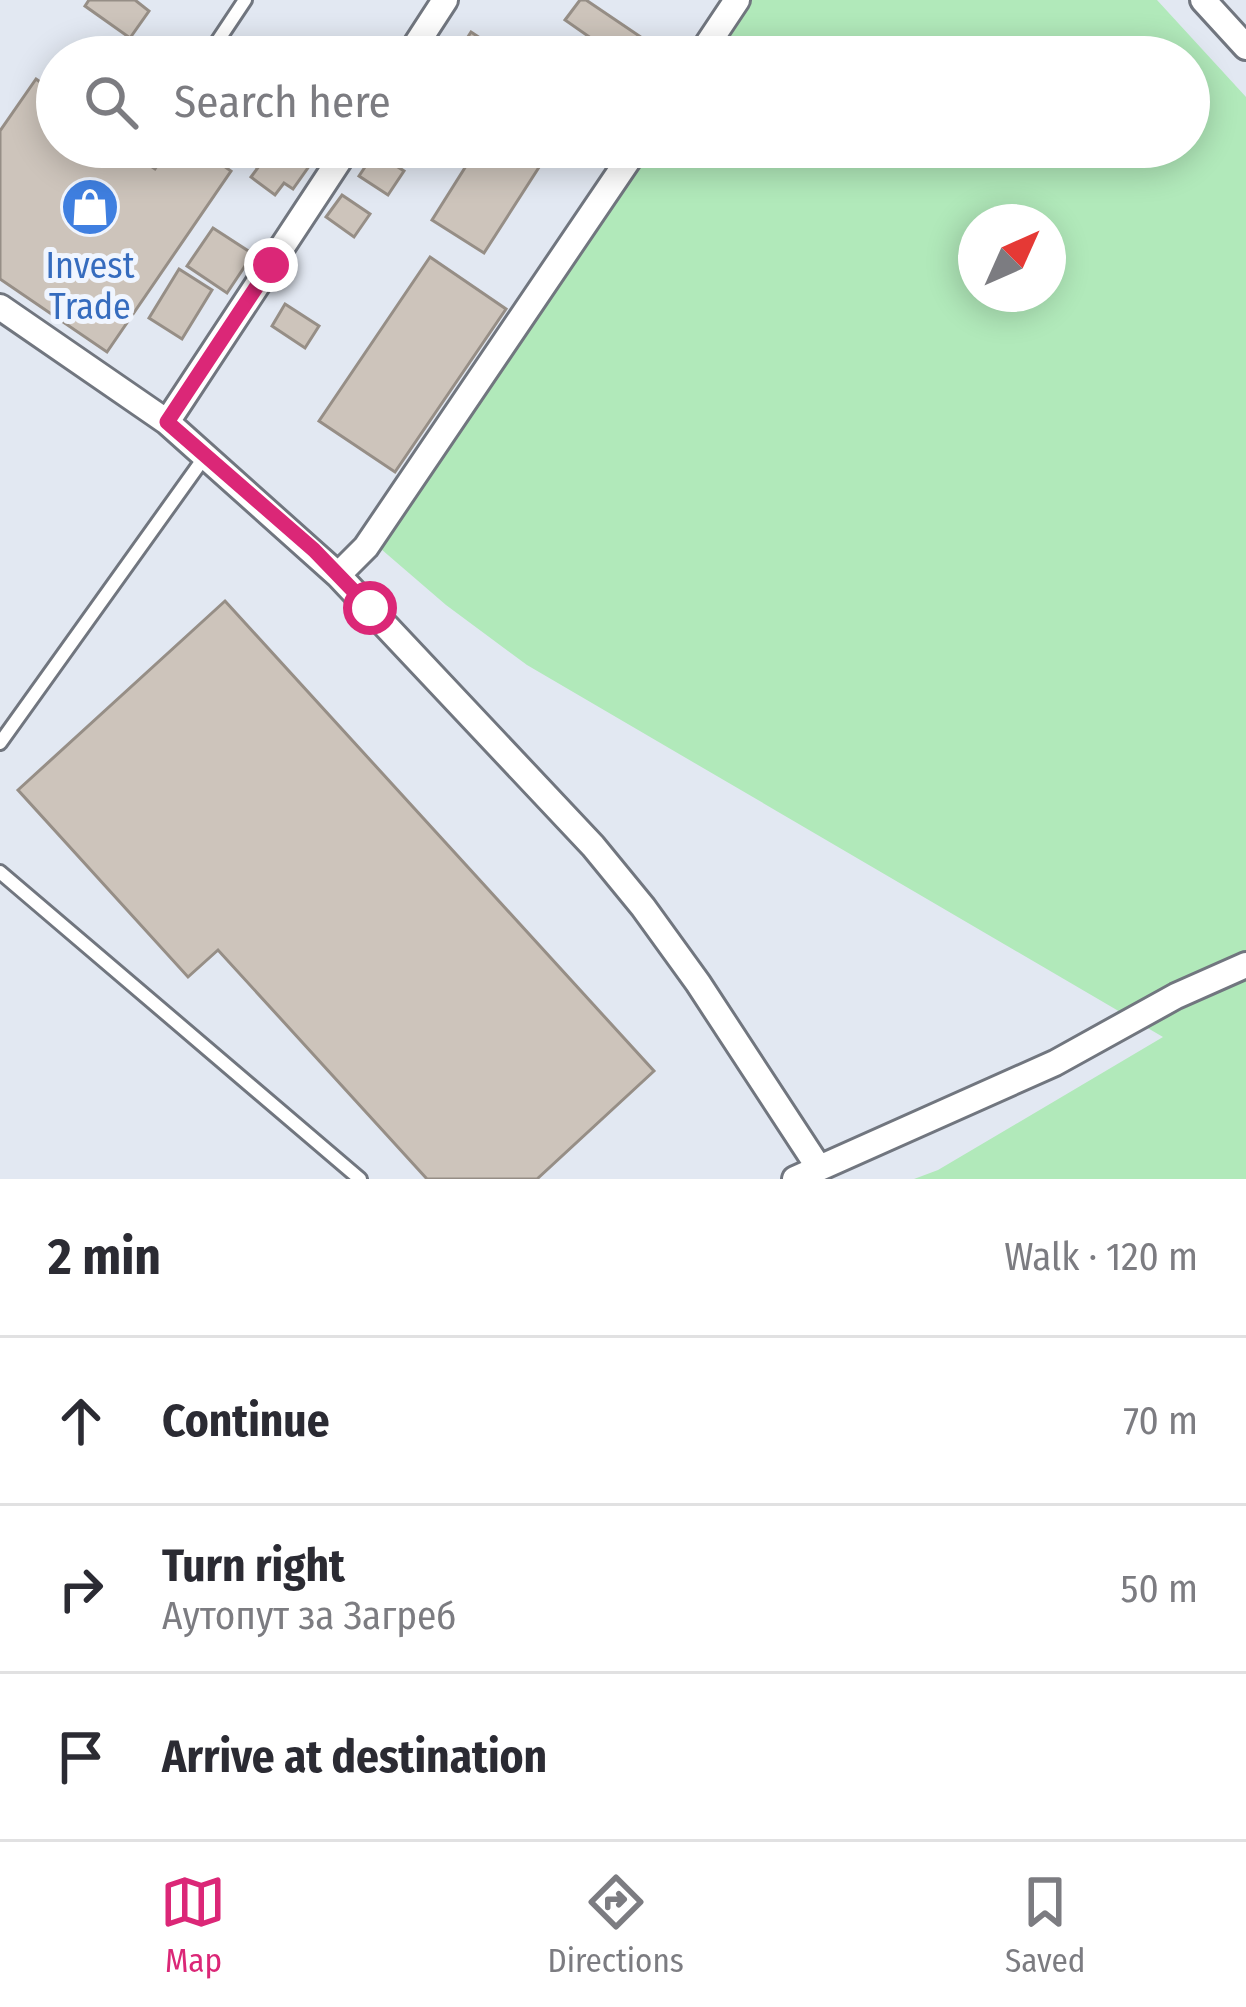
<!DOCTYPE html>
<html lang="en">
<head>
<meta charset="utf-8">
<style>
  :root { --surface:#fff; --page:#f7f7f7; --text:#2b2b33; --muted:#7c7c81; --line:#e1e1e2; --accent:#db2777 }
  body { margin:0; font-family:"Fira Sans Condensed",sans-serif; background:var(--page); color:var(--text) }
  .compass { position:absolute; left:958px; top:204px; width:108px; height:108px; border-radius:50%; background:var(--surface); box-shadow:0 6px 30px #0003; rotate:45deg }
  .stop { position:absolute; width:36px; height:36px; margin:-27px; border:9px solid #db2777; border-radius:50%; background:#fff }
  .stop.end { background:#db2777; border-color:#fff; box-shadow:0 3px 12px #0008 }
  .list { margin:0; padding:0; list-style:none }
  h2 { display:flex; justify-content:space-between; align-items:center; height:156px; margin:0; padding:0 48px; font-size:51px }
  h2 small { font-size:39px; font-weight:400; color:var(--muted) }
  .list li { display:grid; grid-template-columns:78px 1fr auto; gap:36px; align-items:center; box-sizing:border-box; height:168px; padding:0 48px; border-top:3px solid var(--line) }
  .list b { display:block; font-size:45px; white-space:nowrap }
  .list p { margin:0; font-size:39px; white-space:nowrap; color:var(--muted) }
  .list em { font-size:39px; font-style:normal; color:var(--muted) }
  .icon { flex:none; width:66px; height:66px; fill:none; stroke:currentColor; stroke-width:2; stroke-linecap:round; stroke-linejoin:round }
  .map { position:relative; flex:none; width:1246px; height:1179px; overflow:hidden }
  .search { position:absolute; background:var(--surface); box-shadow:0 6px 30px #0003; left:36px; right:36px; top:36px; height:132px; display:flex; align-items:center; gap:30px; box-sizing:border-box; padding:0 42px; border-radius:66px; color:var(--muted); font-size:45px }
  .sheet { height:660px; background:var(--surface) }
  nav { display:flex; justify-content:space-around; align-items:center; box-sizing:border-box; height:168px; border-top:3px solid var(--line); background:var(--surface); font-size:33px; color:var(--muted) }
  nav a { display:grid; justify-items:center; gap:6px }
  nav .on { color:var(--accent) }
  .map>svg:first-child { display:block }
</style>
</head>
<body>
<div class="map">
<svg width="1246" height="1179" viewBox="0 0 1246 1179">
  <rect width="100%" height="100%" fill="#e2e8f2"/>
  <path fill="#b1e9ba" fill-rule="evenodd" d="M741,0H1157L1246,97V1179H914L938,1170L1163,1037L527,665L446,605L381,549L645,147H1189V57H704ZM976,222H1048V294H976Z"/>
  <path fill="#cdc4bb" stroke="#968e86" stroke-width="3" d="M89,0H135L149,11L130,38L85,6Z
    M580,0H586L663,52L659,57H618L565,20Z
    M471,32L501,52L502,57H455Z
    M36,79L57,94V147H123L155,169L170,147H197L231,171L107,352L0,279V131Z
    M273,147H292L312,162L293,189L284,183L275,195L251,177Z
    M478,147H552L484,253L432,220Z
    M375,152L404,171L388,195L359,176Z
    M342,195L370,214L354,237L326,217Z
    M213,228L253,254L227,293L187,266Z
    M430,257L506,309L395,472L319,421Z
    M179,269L212,290L182,339L149,318Z
    M285,304L319,326L305,348L272,326Z
    M225,601L654,1071L537,1179H427L218,950L188,977L18,790Z"/>
  <g fill="none" stroke-linecap="round" stroke-linejoin="round">
    <g stroke="#71767f" stroke-width="18">
      <path id="service" d="M207,57L245,0
        M147,148V147
        M0,743L206,455
        M0,872L360,1179"/>
    </g>
    <g stroke="#71767f" stroke-width="30">
      <path id="minor" d="M1203,0L1246,47
        M408,57L445,0
        M699,57L737,0
        M0,307L167,422L338,575L593,846L643,907L698,983L819,1168
        M167,422L348,147
        M338,575L366,547L637,147
        M795,1179L1055,1063L1176,996L1246,965"/>
    </g>
    <use href="#service" stroke="#fff" stroke-width="12"/>
    <use href="#minor" stroke="#fff" stroke-width="24"/>
  </g>
  <g fill="none" stroke-linecap="round" stroke-linejoin="round">
    <path stroke="#db2777" stroke-width="15" d="M271,265L167,422L314,550L370,608"/>
  </g>
  <defs>
    <g id="shop-disc" transform="scale(3)"><circle r="9.5" fill="#3f7fe0" stroke="#f0f5fe"/><path d="M-5-2.5h2.3a2.7 3.5 0 0 1 5.4 0H5L5.5 6h-11ZM-1.5-2.5h3a1.5 2.3 0 0 0-3 0Z" fill="#fff"/></g>
  </defs>
  <g fill-rule="evenodd">
    <use href="#shop-disc" x="90" y="207"/>
  </g>
  <g text-anchor="middle" dominant-baseline="central" stroke-width="10" stroke-linejoin="round" paint-order="stroke">
    <g font-size="36" fill="#366cbe" stroke="#f0f5fe">
      <text x="90" y="266">Invest<tspan x="90" dy="41">Trade</tspan></text>
    </g>
  </g>
</svg>
<svg class="compass" viewBox="-18 -18 36 36"><path d="M0-13l5 13h-10z" fill="#e53935"/><path d="M0 13l5-13h-10z" fill="#7c7c81"/></svg>
<div class="stop" style="left:370px;top:608px"></div>
<div class="stop end" style="left:271px;top:265px"></div>
<div class="search"><svg class="icon" aria-label="search" viewBox="0 0 24 24"><circle cx="10" cy="10" r="6"/><path d="M15 15l6 6"/></svg>Search here</div>
</div>
<section class="sheet">
<h2>2 min<small>Walk · 120 m</small></h2>
<ul class="list">
<li><svg class="icon" aria-label="ahead" viewBox="0 0 24 24"><path d="M12 20V5M6 11l6-6 6 6"/></svg><div><b>Continue</b></div><em>70 m</em></li>
<li><svg class="icon" aria-label="right" viewBox="0 0 24 24"><path d="M7 20v-9h11M14 6l5 5-5 5"/></svg><div><b>Turn right</b><p>Аутопут за Загреб</p></div><em>50 m</em></li>
<li><svg class="icon" aria-label="arrive" viewBox="0 0 24 24"><path d="M6 21V4h12l-3 4 3 4H6"/></svg><div><b>Arrive at destination</b></div></li>
</ul>
</section>
<nav>
<a class="on"><svg class="icon" aria-label="map" viewBox="0 0 24 24"><path d="M3 6l6-2 6 2 6-2v14l-6 2-6-2-6 2zM9 4v14M15 6v14"/></svg>Map</a>
<a><svg class="icon" aria-label="directions" viewBox="0 0 24 24"><path d="M12 3l9 9-9 9-9-9zM9 14v-3h6M13 9l2 2-2 2"/></svg>Directions</a>
<a><svg class="icon" aria-label="saved" viewBox="0 0 24 24"><path d="M7 4h10v16l-5-4-5 4z"/></svg>Saved</a>
</nav>
</body>
</html>
